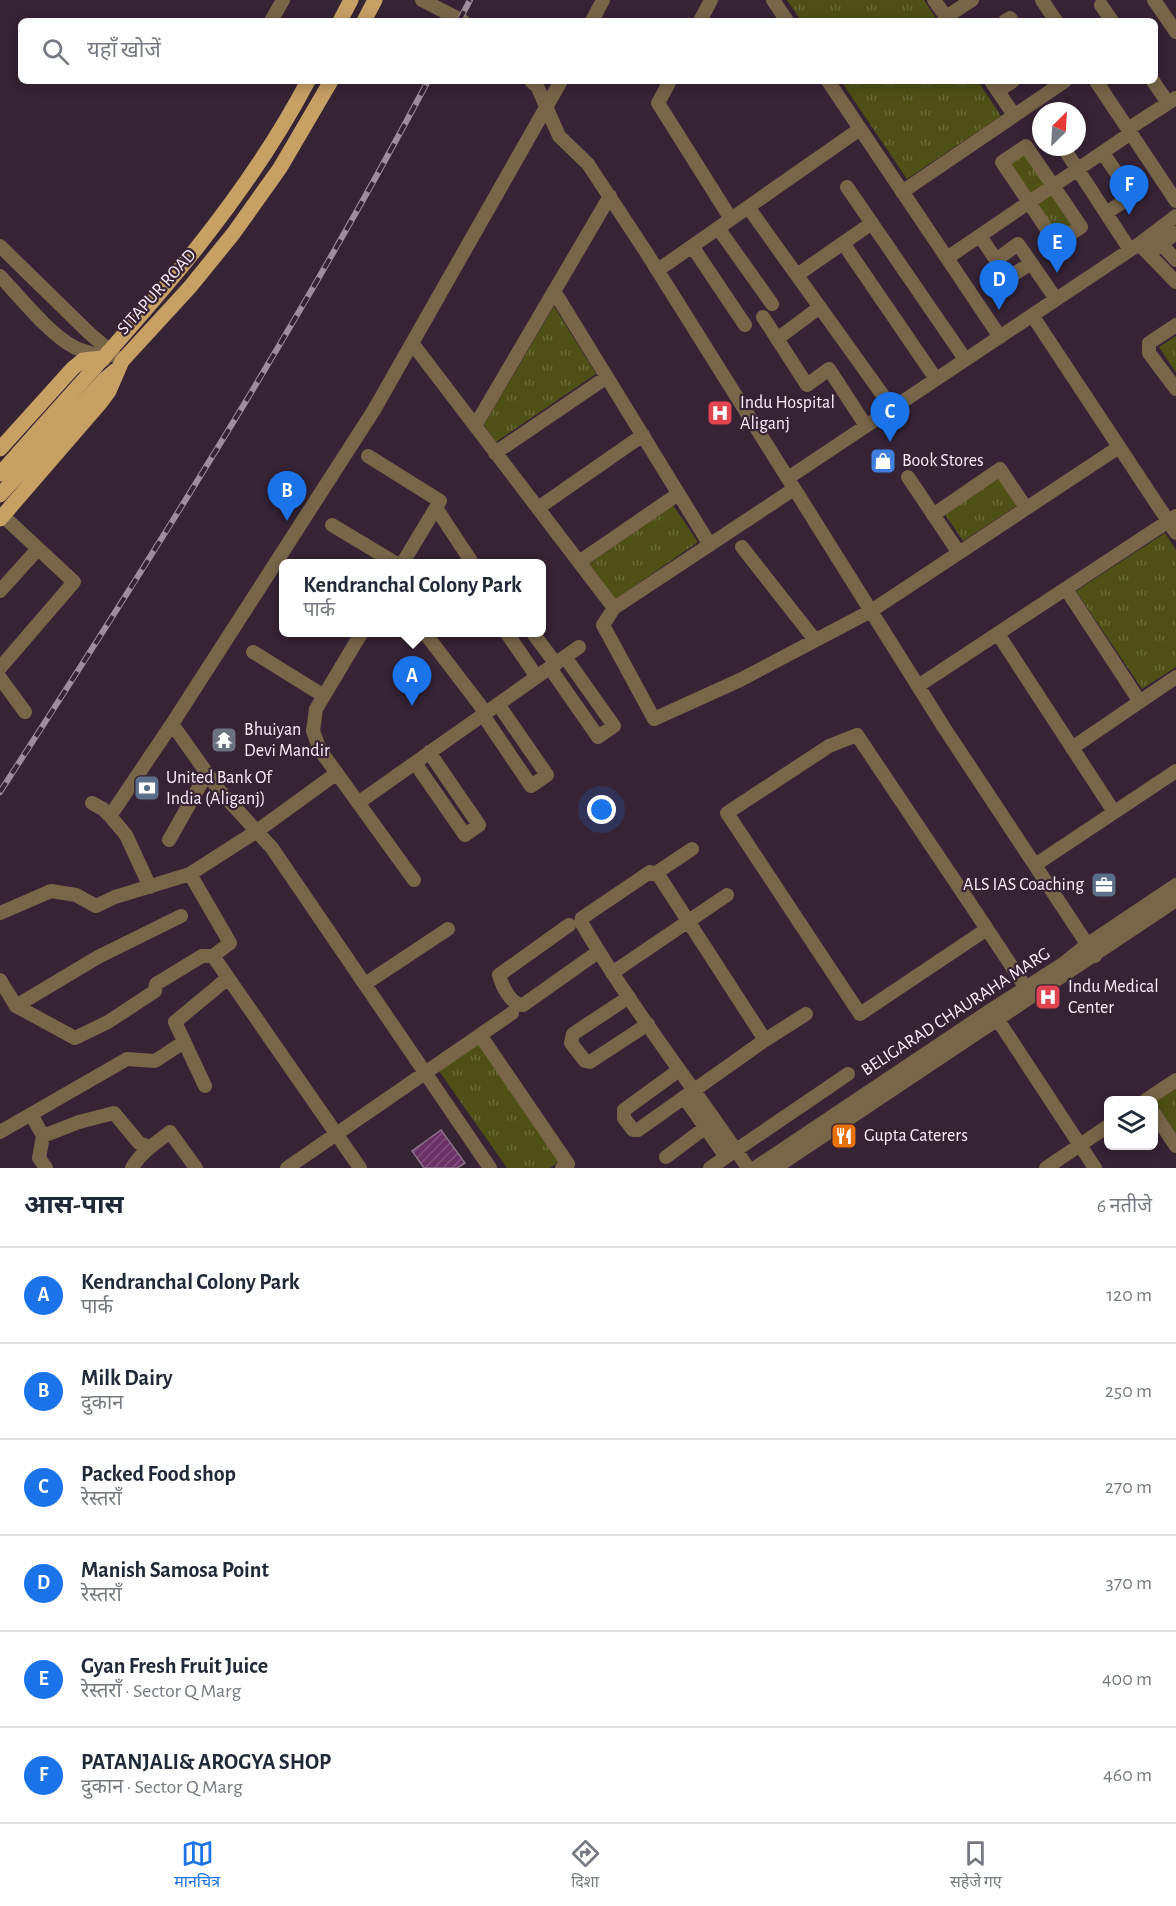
<!DOCTYPE html>
<html lang="hi">
<head>
<meta charset="utf-8">
<style>
  :root { --surface:#fff; --page:#f2f2f3; --text:#1f2937; --muted:#747a83; --line:#e0e1e3; --accent:#1a73e8 }
  body { margin:0; font-family:"Alegreya Sans","Noto Sans Devanagari",sans-serif; background:var(--page); color:var(--text) }
  .controls { position:absolute; right:18px; bottom:18px; display:grid; overflow:hidden; border-radius:9px; box-shadow:0 3px 15px #0003 }
  .controls button { width:54px; height:54px; display:grid; place-items:center; padding:0; border:0; border-bottom:2px solid var(--line); background:var(--surface); color:var(--text); font:30px sans-serif }
  .compass { position:absolute; left:1032px; top:102px; width:54px; height:54px; border-radius:50%; background:var(--surface); box-shadow:0 3px 15px #0003; rotate:24deg }
  .you { position:absolute; left:602px; top:810px; width:21px; height:21px; margin:-15px; border:4px solid #fff; border-radius:50%; background:#1a73e8; box-shadow:0 0 0 9px #1a73e833 }
  .badge { display:grid; place-items:center; width:39px; height:39px; border-radius:50%; background:var(--accent); color:#fff; font-size:20px; font-weight:700 }
  .pin { position:absolute; translate:-50% -50px; filter:drop-shadow(0 2px 3px #0008) }
  .pin::after { content:''; position:absolute; top:32px; width:21px; height:18px; background:inherit; clip-path:polygon(0 0,100% 0,50% 100%) }
  .popup { position:absolute; left:279px; top:559px; width:267px; height:78px; box-sizing:border-box; display:grid; place-content:center; border-radius:9px; background:var(--surface); filter:drop-shadow(0 2px 4px #0005); font-size:20px; white-space:nowrap; color:var(--muted) }
  .popup b { font-size:22px; color:var(--text) }
  .popup::after { content:''; position:absolute; left:50%; top:100%; margin-left:-12px; border:12px solid transparent; border-top-color:var(--surface) }
  .list { margin:0; padding:0; list-style:none }
  h2 { display:flex; justify-content:space-between; align-items:center; height:78px; margin:0; padding:0 24px; font-size:26px }
  h2 small { font-size:20px; font-weight:400; color:var(--muted) }
  .list li { display:grid; grid-template-columns:39px 1fr auto; gap:18px; align-items:center; box-sizing:border-box; height:96px; padding:0 24px; border-top:2px solid var(--line) }
  .list b { display:block; font-size:22px; white-space:nowrap }
  .list p { margin:0; font-size:20px; white-space:nowrap; color:var(--muted) }
  .list em { font-size:20px; font-style:normal; color:var(--muted) }
  .icon { flex:none; width:33px; height:33px; fill:none; stroke:currentColor; stroke-width:2; stroke-linecap:round; stroke-linejoin:round }
  .map { position:relative; flex:none; width:1176px; height:1168px; overflow:hidden }
  .search { position:absolute; background:var(--surface); box-shadow:0 3px 15px #0003; left:18px; right:18px; top:18px; height:66px; display:flex; align-items:center; gap:15px; box-sizing:border-box; padding:0 21px; border-radius:9px; color:var(--muted); font-size:22px }
  .sheet { height:654px; background:var(--surface) }
  nav { display:flex; justify-content:space-around; align-items:center; box-sizing:border-box; height:84px; border-top:2px solid var(--line); background:var(--surface); font-size:16px; color:var(--muted) }
  nav a { display:grid; justify-items:center; gap:3px }
  nav .on { color:var(--accent) }
  .map>svg:first-child { display:block }
</style>
</head>
<body>
<div class="map">
<svg width="1176" height="1168" viewBox="0 0 1176 1168">
  <defs>
    <pattern id="park-tufts" width="24" height="20" patternUnits="userSpaceOnUse" patternTransform="scale(1.5)"><rect width="24" height="20" fill="#4e5016"/><path d="M3 7l-1-3M5 7V3M7 7l1-3M15 17l-1-3M17 17v-4M19 17l1-3" fill="none" stroke="#686a39"/></pattern>
    <pattern id="building-hatch" width="6" height="6" patternUnits="userSpaceOnUse" patternTransform="scale(1.5)"><rect width="6" height="6" fill="#693166"/><path d="M-1 1l2-2M0 6l6-6M5 7l2-2" fill="none" stroke="#7f4f7d"/></pattern>
  </defs>
  <rect width="100%" height="100%" fill="#362334"/>
  <path fill="url(#park-tufts)" d="M787,0H924L938,21H801Z
    M841,81H978L1001,116L907,179Z
    M1026,150L1049,184L1029,197L1006,163Z
    M1053,192L1076,226L1057,239L1034,206Z
    M554,306L596,374L496,442L484,425Z
    M1176,336V373L1159,347Z
    M999,477L1018,505L963,541L944,513Z
    M673,505L698,542L614,600L589,564Z
    M1165,533L1176,550V667L1142,689L1076,591Z
    M478,1044L560,1161L550,1168H507L439,1071Z
    M1176,1086V1133L1154,1100Z"/>
  <path fill="url(#building-hatch)" stroke="#897286" stroke-width="1.5" d="M441,1130L465,1163L457,1168H424L412,1151Z"/>
  <g fill="none" stroke-linecap="round" stroke-linejoin="round">
    <path stroke="#796649" stroke-width="14" d="M422,0L463,21
      M773,0L787,21
      M934,0L949,21
      M1042,0L1056,21
      M1154,0L1176,32
      M1101,5L1112,21
      M946,17L972,0
      M271,21L283,0
      M592,21L603,0
      M700,21L711,0
      M1005,21L1010,18L1012,21
      M531,81L537,86L559,136L588,164L646,252L943,726L1095,956
      M670,81L658,103L731,219
      M828,81L1000,337
      M991,81L1014,115
      M1096,81L1176,201
      M1153,81L1168,103
      M998,91L1013,81
      M1128,129L1176,98
      M1026,146L1081,227L1056,243L1002,162Z
      M1063,147L1130,250
      M1103,153L1132,196L1106,213
      M847,187L965,359
      M902,192L1065,81
      M748,207L892,408
      M718,228L772,304
      M1152,234L1176,260
      M980,236L1008,278L1031,263
      M843,243L936,379
      M1139,244L1176,282
      M0,246L88,332L118,358
      M692,246L745,325
      M1154,250L1176,233
      M947,258L1131,133
      M996,260L1018,244L1056,299
      M658,270L860,129
      M797,275L872,223
      M0,276C20,297 49,334 74,347C84,352 95,353 104,360
      M554,291L710,545
      M1032,315L1176,533
      M763,317L807,385L829,369L866,426
      M1176,325L1149,343V353L1176,389
      M777,339L820,307
      M412,343L614,608L794,489
      M475,426L610,196
      M495,453L607,377
      M368,456L440,501L402,564
      M908,477L959,553
      M788,478L1139,244L1176,216
      M436,508L473,564
      M538,508L643,435
      M933,515L1000,469L1026,508
      M332,525L397,564
      M742,547L815,640
      M579,562L678,494
      M1066,589L1140,702
      M0,591L37,550
      M614,608L603,625L654,719L740,680L871,611L1119,447
      M362,632L316,709L313,731L320,750L414,880
      M424,632L486,713
      M506,632L537,677
      M532,632L556,664
      M998,634L1114,812
      M253,652L324,696
      M0,668L74,582L3,516
      M550,668L598,737L614,726L565,657
      M0,678L25,712
      M918,686L1176,516
      M483,715L531,786L547,775L498,704
      M172,724L219,790L272,848L490,1168
      M857,735L987,929L860,1014L727,813L829,746Z
      M1072,748L1176,677
      M415,763L465,835L479,825L429,752
      M92,803L103,809L110,816
      M358,803L579,647
      M169,840L207,773
      M1035,865L1176,771
      M656,873L692,849
      M150,887L126,835L110,816L172,724L374,410L561,81
      M0,913L51,891L76,895L96,906L115,897L190,874L257,831L337,773
      M569,925L499,975C502,986 511,1005 523,1005L598,952
      M987,929L1026,988
      M213,956L360,1168
      M612,973L727,895
      M0,980L16,1006L75,1038L108,1022L155,991L156,984L202,956H213L230,943L190,874
      M365,984L448,929
      M629,997L573,1034L571,1043L585,1061L590,1062L648,1024
      M16,1006L98,957L181,916
      M994,1014L1095,1168
      M480,1035L568,1164L562,1168
      M765,1040L806,1014
      M679,1070L624,1110V1118L633,1130H638L765,1040L659,876L650,872L582,918L581,922C631,1008 693,1086 748,1168
      M205,1086L175,1022L228,978
      M684,1097L726,1157L710,1168
      M1146,1100L1176,1080
      M1154,1113L1176,1146
      M31,1114L43,1136L39,1158L46,1168
      M0,1132L127,1059L155,1061L184,1042
      M43,1136L79,1122L114,1113L139,1143L150,1147
      M666,1157L706,1127
      M726,1157L848,1074
      M132,1168C140,1153 157,1142 170,1132L196,1168
      M287,1168L512,1013
      M755,1168L991,1010L1063,964L1088,944L1176,885
      M775,1168L1176,900
      M1046,1168L1108,1126"/>
    <path stroke="#c7a064" stroke-width="15" d="M340,21L351,0
      M364,21L375,0
      M0,449L73,368L83,360L102,358
      M0,474C109,349 230,229 308,81
      M0,495L105,379L116,370
      M0,519L101,402L109,391L122,361L190,287L233,234L280,168L331,81"/>
    <g stroke="#9e8e9c" stroke-width="6">
      <path id="rail" d="M459,21L470,0
        M0,792C150,560 298,326 428,81"/>
    </g>
    <use href="#rail" stroke="#362334" stroke-width="4" stroke-dasharray="11" stroke-linecap="butt"/>
  </g>
  <defs>
    <g id="hospital-square" transform="scale(1.35)"><rect x="-9" y="-9" width="18" height="18" rx="4" fill="#e0444e" stroke="#362334"/><path d="M-5-5h3v3.5h4V-5h3V5h-3V1.5h-4V5h-3Z" fill="#fff"/></g>
    <g id="shop-square" transform="scale(1.35)"><rect x="-9" y="-9" width="18" height="18" rx="4" fill="#3f7fe0" stroke="#362334"/><path d="M-5-2.5h2.3a2.7 3.5 0 0 1 5.4 0H5L5.5 6h-11ZM-1.5-2.5h3a1.5 2.3 0 0 0-3 0Z" fill="#fff"/></g>
    <g id="temple-square" transform="scale(1.35)"><rect x="-9" y="-9" width="18" height="18" rx="4" fill="#6b7280" stroke="#362334"/><path d="M0-6L5-2H3V0L6.5 2.5H4V6H1.5V3h-3V6H-4V2.5H-6.5L-3 0V-2H-5Z" fill="#fff"/></g>
    <g id="bank-square" transform="scale(1.35)"><rect x="-9" y="-9" width="18" height="18" rx="4" fill="#5c6f8a" stroke="#362334"/><path d="M-6-4H6V4H-6ZM0-2.3a2.3 2.3 0 1 0 0 4.6a2.3 2.3 0 1 0 0-4.6Z" fill="#fff"/></g>
    <g id="office-square" transform="scale(1.35)"><rect x="-9" y="-9" width="18" height="18" rx="4" fill="#5c6f8a" stroke="#362334"/><path d="M-6-3h4V-5.5h4V-3h4V5H-6ZM-1-4.5V-3h2v-1.5ZM-6 0V1H6V0Z" fill="#fff"/></g>
    <g id="restaurant-square" transform="scale(1.35)"><rect x="-9" y="-9" width="18" height="18" rx="4" fill="#e8710a" stroke="#362334"/><path d="M-5-6h1v4h1v-4h1v4h1v-4h1v5L-1.5 .5V6h-2V.5L-5-1ZM5-6V6H3V1.5H1.5Q1.5-4 5-6Z" fill="#fff"/></g>
  </defs>
  <g fill-rule="evenodd">
    <use href="#hospital-square" x="720" y="413"/>
    <use href="#shop-square" x="883" y="461"/>
    <use href="#temple-square" x="224" y="740"/>
    <use href="#bank-square" x="147" y="788"/>
    <use href="#office-square" x="1104" y="885"/>
    <use href="#hospital-square" x="1048" y="997"/>
    <use href="#restaurant-square" x="844" y="1136"/>
  </g>
  <g text-anchor="middle" dominant-baseline="central" stroke-width="4.5" stroke-linejoin="round" paint-order="stroke">
    <g font-size="18" fill="#fbeef9" stroke="#362334">
      <text transform="translate(157 292) rotate(-48)">SITAPUR ROAD</text>
      <text transform="translate(956 1012) rotate(-33)">BELIGARAD CHAURAHA MARG</text>
    </g>
    <g font-size="18" fill="#fbeef9" stroke="#362334" text-anchor="start">
      <text x="740" y="403">Indu Hospital<tspan x="740" dy="21">Aliganj</tspan></text>
      <text x="902" y="461">Book Stores</text>
      <text x="244" y="730">Bhuiyan<tspan x="244" dy="21">Devi Mandir</tspan></text>
      <text x="166" y="778">United Bank Of<tspan x="166" dy="21">India (Aliganj)</tspan></text>
      <text x="1084" y="885" text-anchor="end">ALS IAS Coaching</text>
      <text x="1068" y="987">Indu Medical<tspan x="1068" dy="21">Center</tspan></text>
      <text x="864" y="1136">Gupta Caterers</text>
    </g>
  </g>
</svg>
<div class="controls">
<button><svg class="icon" aria-label="layers" viewBox="0 0 24 24"><path d="M12 4l9 5-9 5-9-5zM3 14l9 5 9-5"/></svg></button>
</div>
<svg class="compass" viewBox="-18 -18 36 36"><path d="M0-13l5 13h-10z" fill="#e53935"/><path d="M0 13l5-13h-10z" fill="#747a83"/></svg>
<div class="you"></div>
<div class="pin badge" style="left:412px;top:706px">A</div>
<div class="popup"><b>Kendranchal Colony Park</b>पार्क</div>
<div class="pin badge" style="left:287px;top:521px">B</div>
<div class="pin badge" style="left:890px;top:442px">C</div>
<div class="pin badge" style="left:999px;top:310px">D</div>
<div class="pin badge" style="left:1057px;top:273px">E</div>
<div class="pin badge" style="left:1129px;top:215px">F</div>
<div class="search"><svg class="icon" aria-label="search" viewBox="0 0 24 24"><circle cx="10" cy="10" r="6"/><path d="M15 15l6 6"/></svg>यहाँ खोजें</div>
</div>
<section class="sheet">
<h2>आस-पास<small>6 नतीजे</small></h2>
<ul class="list">
<li><span class="badge">A</span><div><b>Kendranchal Colony Park</b><p>पार्क</p></div><em>120 m</em></li>
<li><span class="badge">B</span><div><b>Milk Dairy</b><p>दुकान</p></div><em>250 m</em></li>
<li><span class="badge">C</span><div><b>Packed Food shop</b><p>रेस्तराँ</p></div><em>270 m</em></li>
<li><span class="badge">D</span><div><b>Manish Samosa Point</b><p>रेस्तराँ</p></div><em>370 m</em></li>
<li><span class="badge">E</span><div><b>Gyan Fresh Fruit Juice</b><p>रेस्तराँ · Sector Q Marg</p></div><em>400 m</em></li>
<li><span class="badge">F</span><div><b>PATANJALI&amp; AROGYA SHOP</b><p>दुकान · Sector Q Marg</p></div><em>460 m</em></li>
</ul>
</section>
<nav>
<a class="on"><svg class="icon" aria-label="map" viewBox="0 0 24 24"><path d="M3 6l6-2 6 2 6-2v14l-6 2-6-2-6 2zM9 4v14M15 6v14"/></svg>मानचित्र</a>
<a><svg class="icon" aria-label="directions" viewBox="0 0 24 24"><path d="M12 3l9 9-9 9-9-9zM9 14v-3h6M13 9l2 2-2 2"/></svg>दिशा</a>
<a><svg class="icon" aria-label="saved" viewBox="0 0 24 24"><path d="M7 4h10v16l-5-4-5 4z"/></svg>सहेजे गए</a>
</nav>
</body>
</html>
